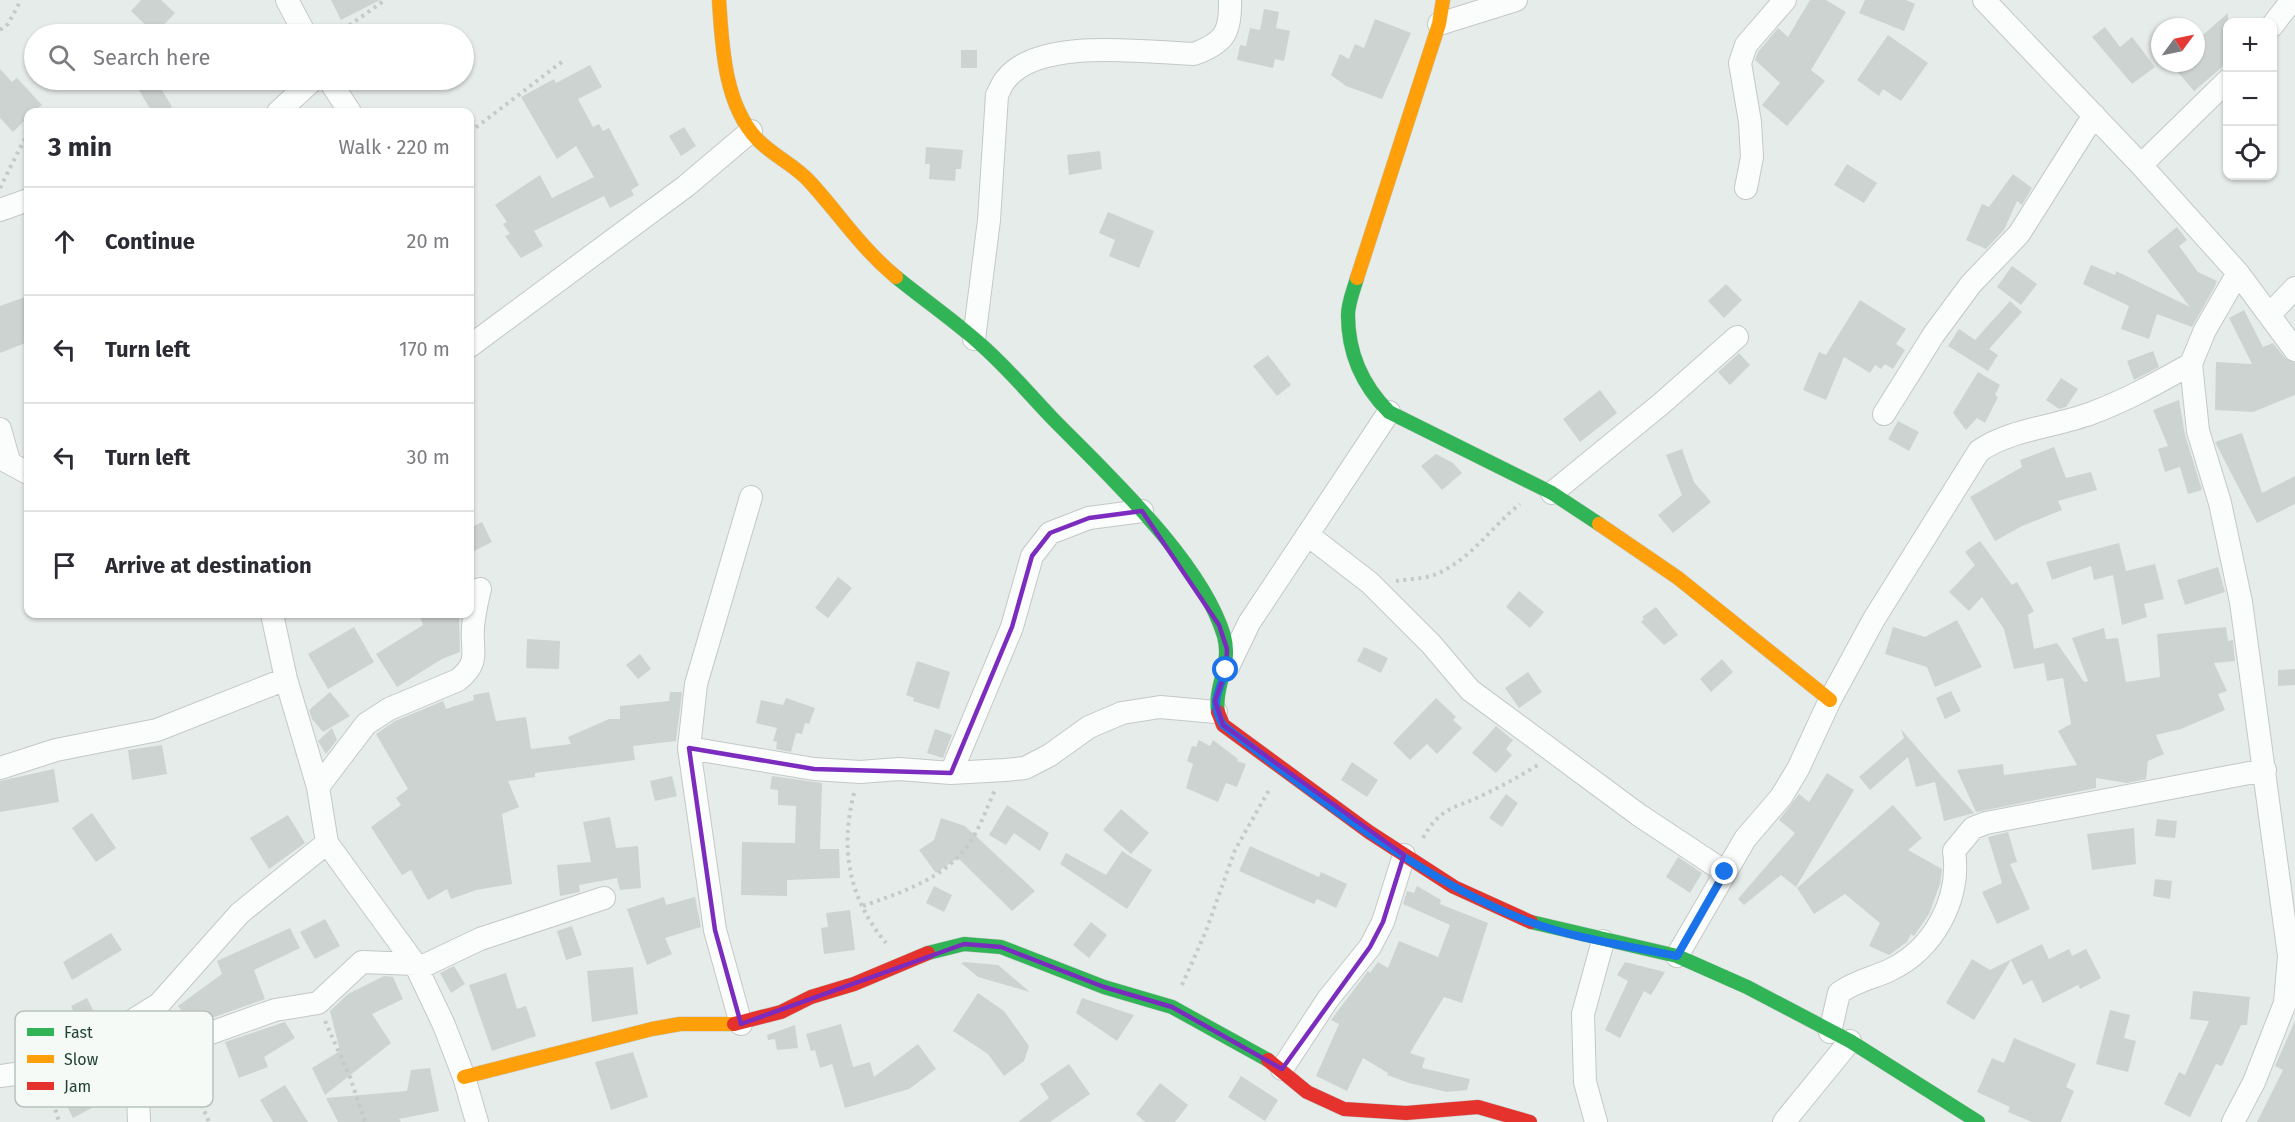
<!DOCTYPE html>
<html lang="en">
<head>
<meta charset="utf-8">
<style>
  :root { --surface:#fff; --page:#f2f2f3; --text:#2b2b33; --muted:#7c7c81; --line:#e1e1e2 }
  body { margin:0; font-family:"Fira Sans",sans-serif; background:var(--page); color:var(--text) }
  .controls { position:absolute; right:18px; top:18px; display:grid; overflow:hidden; border-radius:12px; box-shadow:0 2px 4px #0004 }
  .controls button { width:54px; height:54px; display:grid; place-items:center; padding:0; border:0; border-bottom:2px solid var(--line); background:var(--surface); color:var(--text); font:30px sans-serif }
  .compass { position:absolute; left:2151px; top:18px; width:54px; height:54px; border-radius:50%; background:var(--surface); box-shadow:0 2px 4px #0004; rotate:57deg }
  .stop { position:absolute; width:18px; height:18px; margin:-14px; border:4px solid #1a73e8; border-radius:50%; background:#fff }
  .stop.end { background:#1a73e8; border-color:#fff; box-shadow:0 2px 6px #0008 }
  .list { margin:0; padding:0; list-style:none }
  h2 { display:flex; justify-content:space-between; align-items:center; height:78px; margin:0; padding:0 24px; font-size:26px }
  h2 small { font-size:20px; font-weight:400; color:var(--muted) }
  .list li { display:grid; grid-template-columns:39px 1fr auto; gap:18px; align-items:center; box-sizing:border-box; height:108px; padding:0 24px; border-top:2px solid var(--line) }
  .list b { display:block; font-size:22px; white-space:nowrap }
  .list em { font-size:20px; font-style:normal; color:var(--muted) }
  .icon { flex:none; width:33px; height:33px; fill:none; stroke:currentColor; stroke-width:2; stroke-linecap:round; stroke-linejoin:round }
  .map { position:relative; flex:none; width:2295px; height:1122px; overflow:hidden }
  .search { position:absolute; background:var(--surface); box-shadow:0 2px 4px #0004; left:24px; top:24px; width:450px; height:66px; display:flex; align-items:center; gap:15px; box-sizing:border-box; padding:0 21px; border-radius:33px; color:var(--muted); font-size:22px }
  .panel { position:absolute; background:var(--surface); box-shadow:0 2px 4px #0004; left:24px; top:108px; width:450px; height:510px; border-radius:12px }
  .map>svg:first-child { display:block }
</style>
</head>
<body>
<div class="map">
<svg width="2295" height="1122" viewBox="0 0 2295 1122">
  <rect width="100%" height="100%" fill="#e6ece9"/>
  <path fill="#cdd3d0" d="M141,0H161L175,13L155,34L131,11Z
    M331,0H380L341,20Z
    M1810,0H1826L1846,12L1811,70L1825,81L1787,126L1762,105L1780,83L1755,60L1758,52L1778,28L1788,37Z
    M1865,0H1906L1915,4L1904,31L1859,13Z
    M1264,9L1279,12L1276,28L1290,31L1284,61L1275,59L1273,68L1237,60L1240,45L1246,46L1250,28L1260,30Z
    M2228,13V62L2194,91L2170,63H2196V41Z
    M1375,19L1411,33L1382,99L1346,86L1331,75L1340,54L1349,59L1355,44L1364,48Z
    M2105,27L2120,47L2132,37L2155,67L2132,84L2092,37Z
    M1888,35L1928,63L1901,101L1883,89L1879,96L1857,80Z
    M961,50H977V68H961Z
    M590,65L602,87L578,99L593,127L599,124L603,131L609,128L639,185L631,190L634,195L610,208L604,196L534,231L543,246L521,258L505,236L510,234L503,224L507,222L495,205L540,175L552,198L594,177L576,146L557,159L521,97L554,79L556,83Z
    M0,69L12,82L17,78L42,105L33,112H28V117L13,132L0,118Z
    M133,80H156L172,107L161,112H152Z
    M684,127L696,146L681,156L669,136Z
    M926,147L963,150L961,169H956L955,181L929,179L930,164H925Z
    M1100,151L1102,169L1069,175L1067,155Z
    M1847,164L1877,183L1864,203L1834,185Z
    M2013,174L2032,188L2022,205L2017,201L2004,230L1986,249L1966,240L1982,204L1989,207Z
    M1108,212L1154,231L1139,268L1109,256L1115,240L1099,233Z
    M2177,227L2187,240L2179,246L2198,272L2217,281L2214,288L2192,327L2157,314L2149,339L2121,329L2129,306L2083,284L2091,265L2115,275L2116,271L2190,307L2147,251Z
    M2012,266L2037,284L2021,305L1997,287Z
    M1726,284L1742,300L1724,318L1708,301Z
    M28,296V342L0,353V306Z
    M1860,300L1906,329L1896,344L1905,350L1893,369L1885,364L1881,369L1875,365L1870,373L1844,357L1826,400L1803,390L1819,352L1826,355Z
    M2010,301L2022,312L1989,349L1998,355L1988,371L1948,346L1959,329L1975,340Z
    M2244,310L2263,347L2273,343L2285,358L2295,363V395L2253,412L2215,410L2216,362L2252,364L2229,318Z
    M2153,351L2159,367L2134,380L2127,361Z
    M1739,353L1750,365L1730,385L1718,372Z
    M1268,355L1291,385L1277,396L1253,366Z
    M1978,372L2000,385L1995,395L1998,397L1985,423L1977,418L1966,430L1953,413Z
    M2061,378L2078,389L2066,407L2059,409L2046,400Z
    M1600,390L1617,413L1580,442L1563,419Z
    M2179,400L2185,435L2202,490L2188,494L2180,467L2165,472L2158,449L2168,446L2153,410Z
    M1898,421L1919,432L1909,451L1888,439Z
    M2242,433L2262,493L2295,476V504L2257,523L2215,442Z
    M2054,447L2066,478L2091,472L2097,490L2058,501L2062,510L2022,526L1995,541L1970,497L2022,467L2020,460Z
    M1682,449L1694,482L1711,502L1673,533L1658,515L1682,495L1666,455Z
    M1436,454L1453,463L1462,473L1442,490L1421,466Z
    M482,522L492,542L470,553V528Z
    M1980,541L2012,585L2017,582L2034,611L2028,615L2034,649L2057,643L2084,682L2088,681L2072,638L2104,628L2106,639L2118,638L2126,682L2160,677L2157,634L2226,627L2228,641L2233,640L2235,661L2214,663L2227,691L2218,694L2225,710L2181,729L2156,735L2164,754L2148,761L2146,779L2127,783L2096,778V788L1976,812L1957,770L2003,764L2004,775L2077,765L2058,731L2071,724L2063,678L2047,681L2044,663L2014,669L2004,629L1982,597L1969,611L1949,592L1975,565L1965,552Z
    M2119,543L2126,571L2155,564L2164,599L2144,604L2147,617L2122,625L2113,575L2094,580L2091,566L2052,580L2046,562Z
    M2218,567L2225,592L2185,605L2177,580Z
    M838,577L852,588L828,618L815,608Z
    M1519,591L1544,612L1530,628L1506,607Z
    M1656,607L1678,635L1664,645L1641,622L1644,619L1642,617Z
    M419,614H459L460,652L442,659L397,687L376,654L423,625Z
    M1957,620L1982,667L1935,687L1927,667L1885,654L1893,627L1925,637Z
    M354,627L374,662L328,689L308,654Z
    M527,639L560,641L559,669L526,668Z
    M1364,647L1388,658L1381,673L1357,661Z
    M640,654L651,669L638,679L626,665Z
    M1722,659L1733,672L1711,692L1700,679Z
    M917,661L950,672L939,709L913,701L914,698L906,695Z
    M2295,669V685L2278,686V670Z
    M1528,672L1542,692L1519,708L1505,688Z
    M1951,691L1961,711L1945,719L1936,698Z
    M330,692L350,716L323,732L312,719L309,710Z
    M489,692L496,721L526,717L531,749L571,744L568,737L609,719H620V706L669,701L670,692H682L676,741L633,746L635,760L535,773V777L508,781L519,807L502,814L512,884L476,890L451,899L447,889L428,900L411,870L402,875L371,827L401,805L396,798L408,789L376,734L395,721L443,701L446,709L474,700L473,695Z
    M786,698L815,708L809,724L805,723L802,734L796,733L791,752L776,749L777,742L773,741L777,728L756,723L761,700L783,705Z
    M1436,698L1456,717L1453,720L1462,728L1437,754L1427,744L1410,760L1393,743Z
    M1496,726L1513,740L1506,749L1512,755L1496,773L1472,753Z
    M332,728L337,740L326,754L318,741Z
    M935,729L952,735L943,758L927,753Z
    M1901,729L1918,749L1974,813L1944,821L1935,782L1916,787L1908,757L1870,790L1859,777L1904,738Z
    M1199,740L1210,746L1213,740L1238,759L1237,761L1246,764L1237,787L1226,783L1218,802L1186,788L1193,764L1187,761L1192,746L1196,747Z
    M162,745L167,774L132,780L128,750Z
    M1352,762L1378,780L1367,797L1341,780Z
    M54,769L59,802L0,812V781Z
    M1827,773L1854,790L1796,887L1781,875L1744,905L1738,899L1795,833L1779,820L1799,794L1809,802Z
    M672,776L677,796L655,801L650,781Z
    M772,776L822,783L820,849H839L840,878L787,880V896L741,895L742,842L795,843L796,806L778,805V790L770,789Z
    M1506,794L1518,803L1502,827L1489,818Z
    M1007,805L1049,833L1040,851L1014,833L1006,845L989,835Z
    M1893,805L1922,838L1908,850L1942,869L1940,884L1929,914L1914,936L1911,934L1907,942L1889,955L1869,946L1880,923L1845,894L1814,914L1797,888Z
    M1121,809L1149,833L1131,854L1103,830Z
    M92,813L116,848L96,862L72,828Z
    M288,815L305,843L269,869L250,838Z
    M610,817L616,848L638,846L641,888L620,890L617,878L579,885L580,892L560,896L557,865L591,862L583,822Z
    M941,818L965,826L1035,891L1012,911L958,858L936,873L919,850L934,840Z
    M2157,819L2177,821L2175,838L2155,836Z
    M2134,828L2136,864L2092,870L2087,834Z
    M2008,832L2017,862L2010,864L2030,909L1997,924L1982,892L2002,883L1988,837Z
    M1250,846L1319,877L1321,872L1347,884L1336,908L1317,899L1314,904L1239,871Z
    M1122,851L1152,870L1127,909L1060,864L1066,853L1106,875Z
    M1678,857L1702,873L1690,893L1666,877Z
    M2155,879L2172,881L2170,899L2153,896Z
    M934,886L952,895L944,912L926,903Z
    M1417,886L1441,900L1440,904L1488,923L1462,1003L1444,997L1410,1053L1425,1058L1422,1068L1470,1079L1467,1090L1447,1092L1409,1083L1387,1075L1388,1073L1363,1058L1347,1091L1316,1076L1339,1024L1331,1020L1368,971L1370,973L1378,962L1388,968L1399,941L1438,957L1450,925L1403,904L1407,891L1414,893Z
    M664,897L666,905L695,897L701,927L665,938L672,954L647,965L627,909Z
    M850,910L855,950L824,954L821,928L828,927L826,913Z
    M325,919L340,946L315,959L300,932Z
    M1091,922L1107,935L1089,958L1073,945Z
    M572,926L582,955L566,960L557,931Z
    M290,928L300,948L254,970L265,999L192,1025L178,1006L222,974L217,961Z
    M111,933L122,950L72,980L63,962Z
    M2042,944L2049,959L2069,949L2072,956L2086,949L2101,978L2080,989L2078,985L2043,1003L2032,980L2023,985L2011,960L1974,1020L1946,1003L1972,959L1990,970Z
    M965,962L998,965L1030,992L978,977L961,963Z
    M1625,962L1665,972L1651,995L1644,991L1620,1038L1605,1030L1628,981L1617,975Z
    M454,966L465,984L451,993L440,973Z
    M633,967L638,1014L592,1022L587,971Z
    M506,973L517,1009L526,1006L536,1036L492,1051L469,985Z
    M384,976L393,977L403,999L372,1014L391,1043L325,1095L312,1068L340,1051L330,1011L348,994Z
    M2193,991L2250,997L2247,1025H2241L2222,1066L2216,1064L2190,1117L2164,1104L2179,1072L2185,1075L2209,1021L2190,1019Z
    M978,993L1004,1011L1029,1046L1024,1061L1004,1076L988,1054L953,1031Z
    M87,998L95,1014L79,1022L71,1006Z
    M1082,998L1134,1015L1117,1041L1076,1013Z
    M2110,1010L2130,1015L2124,1038L2136,1041L2128,1072L2096,1064Z
    M2295,1021V1122H2257L2283,1070L2275,1066Z
    M285,1022L295,1038L264,1057L268,1067L239,1078L225,1042Z
    M841,1024L853,1067L870,1062L874,1077L918,1044L936,1069L909,1089L845,1108L832,1064L820,1068L815,1050L811,1051L806,1034Z
    M795,1025L798,1048L777,1050L775,1039L768,1040L767,1035Z
    M2014,1038L2076,1064L2066,1087L2074,1091L2061,1122H2032L2008,1112L2010,1107L1977,1092L1992,1058L2004,1063Z
    M633,1052L648,1097L611,1110L595,1062Z
    M108,1054L122,1092L73,1118L54,1080Z
    M1069,1064L1090,1094L1050,1122H1018L1049,1098L1040,1084Z
    M430,1068L439,1111L399,1119L401,1122H338L326,1098L407,1091L411,1070Z
    M1241,1076L1278,1100L1265,1121L1228,1097Z
    M1160,1083L1188,1105L1175,1122H1145L1136,1114Z
    M285,1085L308,1122H273L260,1100Z"/>
  <g fill="none" stroke-linecap="round" stroke-linejoin="round">
    <g stroke="#c3c9c6" stroke-width="24">
      <path id="street" d="M287,0L305,34
        M1984,0L2141,165L2238,273L2295,350
        M1439,24L1516,0
        M2272,26L2292,0
        M329,80L350,112
        M278,112L313,80
        M2141,165L2228,80
        M1746,188L1752,157L1750,122L1740,63L1746,45L1785,0
        M0,210L28,200
        M2269,315L2295,288
        M974,339L989,220L997,95C1000,90 1002,83 1006,79C1039,37 1145,52 1194,54C1224,43 1231,33 1230,0
        M470,346L686,186L751,131
        M1884,414L1934,334L1971,284L2019,234L2094,115
        M0,429L9,461
        M0,458L28,473
        M1552,493L1661,404L1737,337
        M1308,535L1370,583L1431,644L1470,690L1639,815L1725,872
        M272,614L286,679L318,787L327,843L415,964L444,1025L464,1077L477,1122
        M1228,667L1249,623L1389,412
        M689,748L814,769L860,772L899,769L951,773L1005,770L1025,768L1050,755L1089,727L1122,713L1160,707L1216,712
        M0,768L56,750L157,730L286,679
        M951,773L1012,627L1032,556L1050,533L1089,518L1142,511
        M318,787L366,724L389,709L458,680C481,661 471,652 473,627C474,614 477,601 480,589
        M1677,956L1745,839L1781,797L1798,769L1830,700L1874,619L1979,451C2011,429 2055,427 2092,413C2127,400 2159,382 2191,364
        M417,969L480,939L604,898
        M741,1024L715,930L689,748L696,684L751,497
        M114,1031L138,1095L139,1122
        M1830,1032L1839,993C1855,981 1873,978 1890,970C1934,949 1961,899 1954,851L1973,828L1986,823L2265,770
        M177,1045L275,1010L318,1003L362,962L415,964
        M1282,1069L1328,999L1370,947L1383,922L1404,855
        M0,1076L43,1070L82,1052L159,1004L240,913L327,843
        M1596,1122L1585,1082L1583,1014L1603,941
        M1784,1122L1850,1041
        M2233,1122L2254,1082L2285,1003L2289,956L2241,602L2220,503L2198,431L2191,364L2205,330L2238,273"/>
    </g>
    <g stroke="#c2cac6" stroke-width="15">
      <path id="fast" d="M896,277C923,299 952,319 978,342C1006,366 1029,394 1054,420C1108,475 1202,562 1224,636C1232,664 1214,686 1218,712
        M1357,278C1354,289 1348,303 1348,315C1348,353 1362,385 1389,412L1552,493L1599,524
        M1531,922L1677,956L1747,987L1850,1041L1978,1122
        M928,953L964,944L1001,947L1104,987L1172,1007L1268,1060"/>
    </g>
    <g stroke="#c2cac6" stroke-width="15">
      <path id="slow" d="M719,0C722,45 724,104 757,139C773,156 795,165 810,182C841,216 860,247 896,277
        M1357,278L1439,24L1443,0
        M1599,524L1678,578L1830,700
        M464,1077L652,1029L680,1024H734"/>
    </g>
    <g stroke="#c2cac6" stroke-width="15">
      <path id="jam" d="M1218,712L1223,725L1369,832L1454,887L1531,922
        M734,1024L781,1012L811,997L854,984L928,953
        M1268,1060L1307,1092L1344,1109L1406,1113L1478,1107L1530,1122"/>
    </g>
    <path stroke="#c2cbc7" stroke-width="4" stroke-dasharray="3 4.5" stroke-linecap="butt" d="M0,30L8,24L21,0
      M337,34L385,0
      M470,132L563,61
      M0,188L23,142L28,136
      M1396,581C1408,579 1423,579 1434,575C1470,561 1491,527 1520,504
      M854,793C840,849 848,897 886,943
      M1423,838C1440,807 1454,809 1483,795C1502,786 1520,776 1538,765
      M863,906C902,892 944,879 969,844C980,828 987,807 995,790
      M1182,985L1206,931L1235,850L1269,790
      M325,1021L350,1077L365,1122
      M184,1063L209,1122
      M49,1088L59,1122"/>
    <use href="#street" stroke="#fbfcfc" stroke-width="22"/>
    <use href="#fast" stroke="#30b455" stroke-width="14"/>
    <use href="#slow" stroke="#ff9f0a" stroke-width="14"/>
    <use href="#jam" stroke="#e5322d" stroke-width="14"/>
  </g>
  <g fill="none" stroke-linecap="round" stroke-linejoin="round">
    <path stroke="#1a73e8" stroke-width="8" d="M1226,670C1218,693 1210,703 1223,725C1312,794 1425,883 1530,922C1577,939 1629,946 1677,956L1725,872"/>
  </g>
  <path fill="none" stroke="#7b2cbf" stroke-width="4.5" stroke-linejoin="round" d="M1142,511L1219,625L1227,649L1226,670L1215,701L1223,725L1404,855L1383,922L1370,947L1282,1069L1172,1007L1104,987L1001,947L964,944L741,1024L715,930L689,748L814,769L951,773L1012,627L1032,556L1050,533L1089,518Z"/>
  <rect x="15" y="1011" width="198" height="96" rx="9" fill="#f5faf7" stroke="#b6c3bd" stroke-width="1.5"/>
  <rect x="27" y="1028" width="27" height="8" fill="#30b455"/>
  <rect x="27" y="1055" width="27" height="8" fill="#ff9f0a"/>
  <rect x="27" y="1082" width="27" height="8" fill="#e5322d"/>
  <g font-size="16" fill="#224235">
    <text x="64" y="1038">Fast</text>
    <text x="64" y="1065">Slow</text>
    <text x="64" y="1092">Jam</text>
  </g>
</svg>
<div class="controls">
<button>+</button>
<button>−</button>
<button><svg class="icon" aria-label="locate" viewBox="0 0 24 24"><circle cx="12" cy="12" r="6"/><path d="M12 2v4M12 18v4M2 12h4M18 12h4"/></svg></button>
</div>
<svg class="compass" viewBox="-18 -18 36 36"><path d="M0-13l5 13h-10z" fill="#e53935"/><path d="M0 13l5-13h-10z" fill="#7c7c81"/></svg>
<div class="stop" style="left:1226px;top:670px"></div>
<div class="stop end" style="left:1725px;top:872px"></div>
<div class="search"><svg class="icon" aria-label="search" viewBox="0 0 24 24"><circle cx="10" cy="10" r="6"/><path d="M15 15l6 6"/></svg>Search here</div>
<section class="panel">
<h2>3 min<small>Walk · 220 m</small></h2>
<ul class="list">
<li><svg class="icon" aria-label="ahead" viewBox="0 0 24 24"><path d="M12 20V5M6 11l6-6 6 6"/></svg><div><b>Continue</b></div><em>20 m</em></li>
<li><svg class="icon" aria-label="left" viewBox="0 0 24 24"><path d="M17 20v-9H6M10 6l-5 5 5 5"/></svg><div><b>Turn left</b></div><em>170 m</em></li>
<li><svg class="icon" aria-label="left" viewBox="0 0 24 24"><path d="M17 20v-9H6M10 6l-5 5 5 5"/></svg><div><b>Turn left</b></div><em>30 m</em></li>
<li><svg class="icon" aria-label="arrive" viewBox="0 0 24 24"><path d="M6 21V4h12l-3 4 3 4H6"/></svg><div><b>Arrive at destination</b></div></li>
</ul>
</section>
</div>
</body>
</html>
